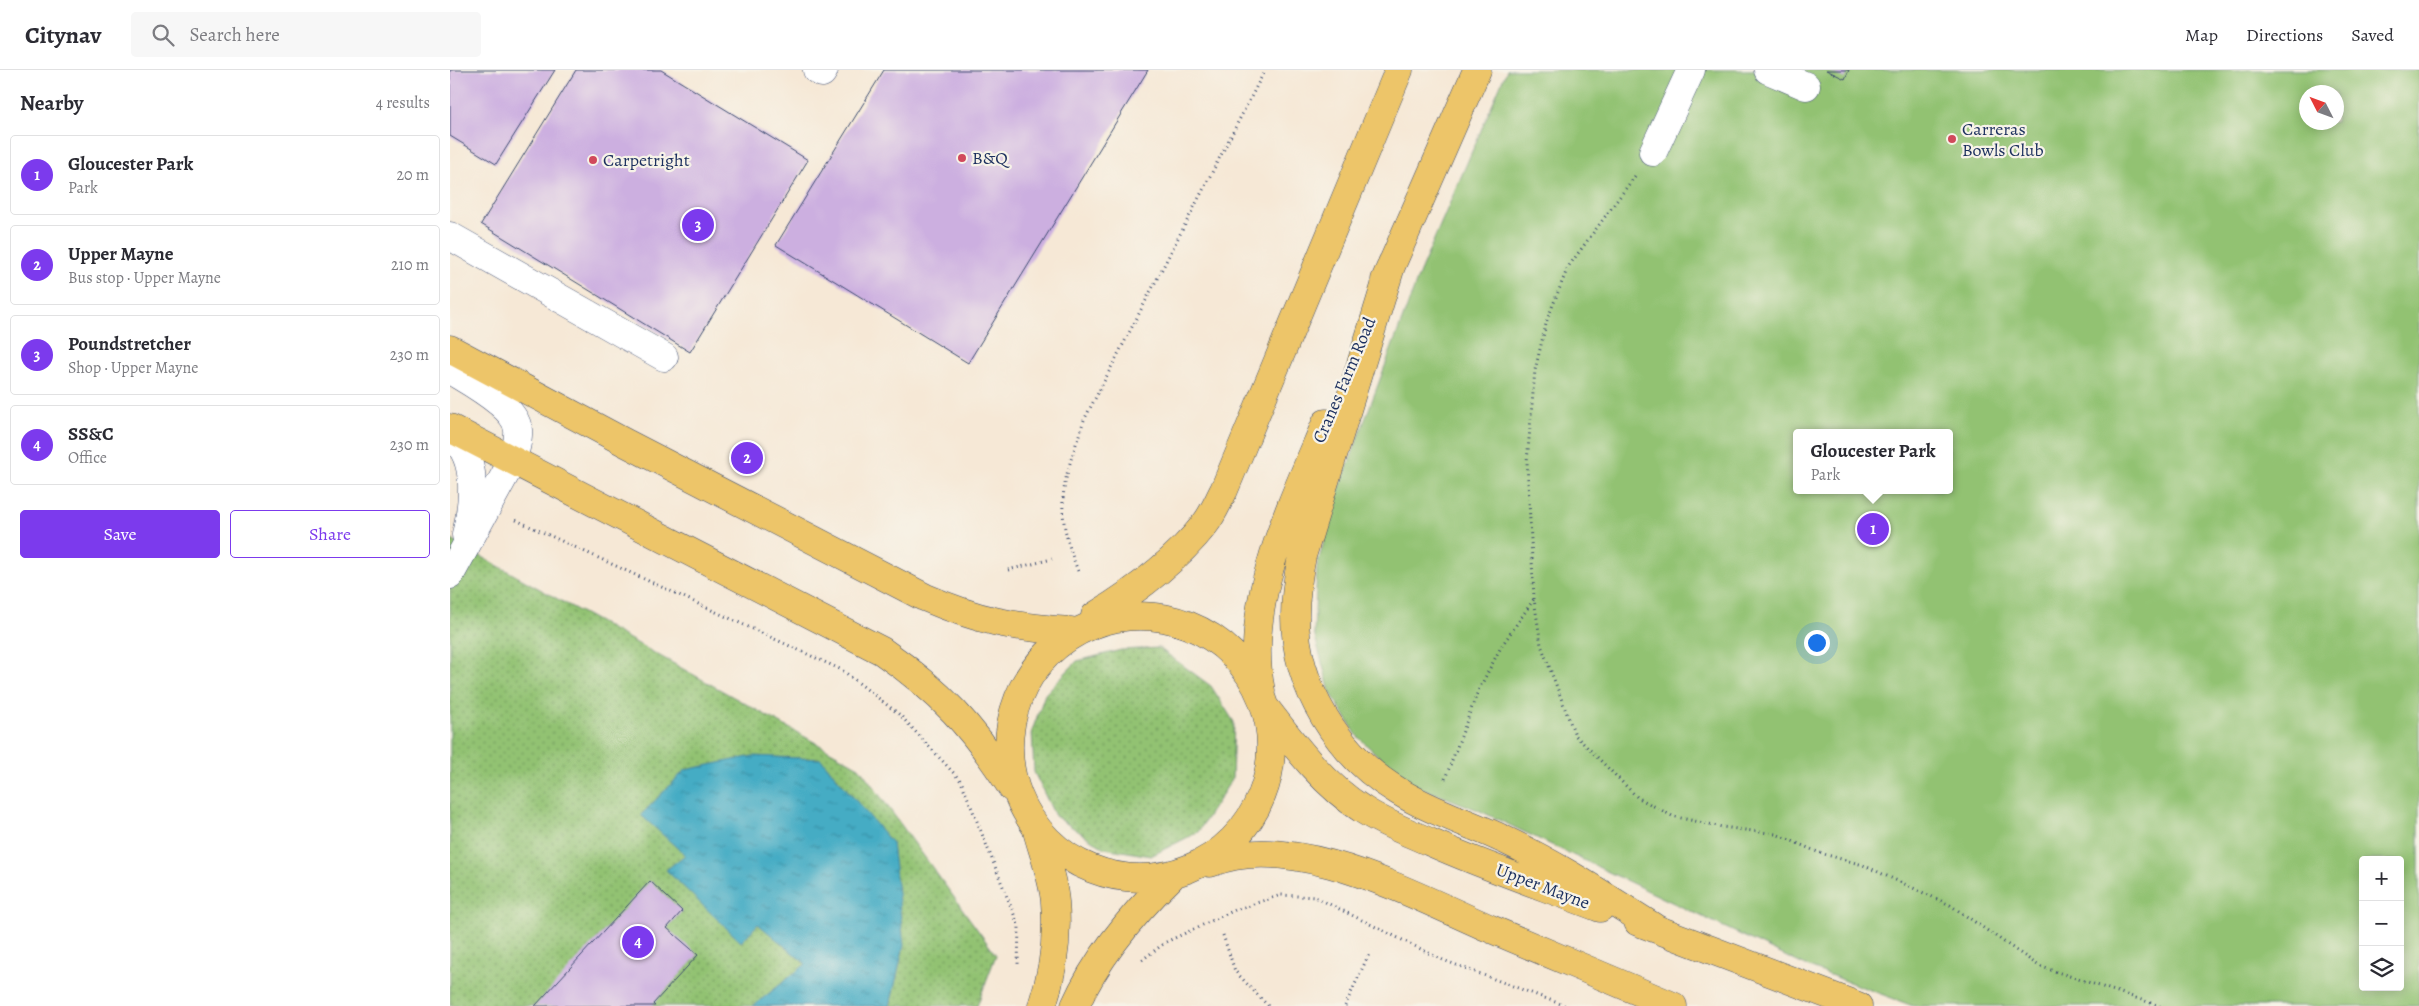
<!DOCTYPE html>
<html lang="en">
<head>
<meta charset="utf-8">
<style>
  :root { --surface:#fff; --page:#f7f7f7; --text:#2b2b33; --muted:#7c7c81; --line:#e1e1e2; --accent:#7c3aed }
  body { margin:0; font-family:Alegreya,serif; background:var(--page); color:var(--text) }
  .controls { position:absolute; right:15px; bottom:15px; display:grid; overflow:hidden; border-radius:5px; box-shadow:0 2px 12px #0003 }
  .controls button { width:45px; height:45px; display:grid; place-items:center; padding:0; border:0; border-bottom:1px solid var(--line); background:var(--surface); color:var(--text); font:25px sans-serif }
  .compass { position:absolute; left:1849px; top:15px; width:45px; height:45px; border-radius:50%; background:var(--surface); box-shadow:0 2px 12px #0003; rotate:312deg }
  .you { position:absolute; left:1366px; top:572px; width:18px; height:18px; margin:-12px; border:4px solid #fff; border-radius:50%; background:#1a73e8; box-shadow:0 0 0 8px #1a73e833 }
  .badge { display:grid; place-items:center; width:32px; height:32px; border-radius:50%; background:var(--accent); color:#fff; font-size:16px; font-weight:700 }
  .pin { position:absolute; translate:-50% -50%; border:2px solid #fff; box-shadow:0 1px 5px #0006 }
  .popup { position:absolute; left:1343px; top:359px; width:160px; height:65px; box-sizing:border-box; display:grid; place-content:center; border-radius:5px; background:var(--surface); filter:drop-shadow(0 1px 4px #0005); font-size:16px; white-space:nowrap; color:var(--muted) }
  .popup b { font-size:19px; color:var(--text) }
  .popup::after { content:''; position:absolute; left:50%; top:100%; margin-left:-10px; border:10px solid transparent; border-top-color:var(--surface) }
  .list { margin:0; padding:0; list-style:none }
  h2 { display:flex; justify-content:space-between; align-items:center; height:65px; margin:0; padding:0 20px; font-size:21px }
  h2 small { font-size:16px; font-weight:400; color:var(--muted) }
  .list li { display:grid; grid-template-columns:32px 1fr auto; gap:15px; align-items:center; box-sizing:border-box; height:80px; margin:0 10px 10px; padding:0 10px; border:1px solid var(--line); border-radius:5px }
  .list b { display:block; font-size:19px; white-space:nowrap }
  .list p { margin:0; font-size:16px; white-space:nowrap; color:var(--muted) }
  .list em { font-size:16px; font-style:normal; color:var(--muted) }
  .actions { display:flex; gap:10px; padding:15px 20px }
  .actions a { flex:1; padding:11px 0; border:1px solid var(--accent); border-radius:5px; text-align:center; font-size:18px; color:var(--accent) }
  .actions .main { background:var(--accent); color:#fff }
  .icon { flex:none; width:28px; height:28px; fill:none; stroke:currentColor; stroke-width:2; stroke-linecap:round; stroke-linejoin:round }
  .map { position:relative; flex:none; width:1969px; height:936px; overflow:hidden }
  header { display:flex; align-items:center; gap:30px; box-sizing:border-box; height:70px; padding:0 25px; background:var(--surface); border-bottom:1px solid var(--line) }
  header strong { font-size:24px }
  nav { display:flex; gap:28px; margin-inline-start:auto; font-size:18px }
  .search { width:350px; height:45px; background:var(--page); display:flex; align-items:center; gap:12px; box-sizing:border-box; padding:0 18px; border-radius:5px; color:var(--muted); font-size:19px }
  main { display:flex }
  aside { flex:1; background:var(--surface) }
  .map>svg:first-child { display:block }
</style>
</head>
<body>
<header>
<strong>Citynav</strong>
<div class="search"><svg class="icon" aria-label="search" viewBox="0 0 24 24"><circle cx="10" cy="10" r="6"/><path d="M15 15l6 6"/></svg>Search here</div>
<nav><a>Map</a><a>Directions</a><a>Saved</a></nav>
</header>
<main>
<aside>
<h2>Nearby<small>4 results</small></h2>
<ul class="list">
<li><span class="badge">1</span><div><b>Gloucester Park</b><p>Park</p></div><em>20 m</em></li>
<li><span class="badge">2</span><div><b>Upper Mayne</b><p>Bus stop · Upper Mayne</p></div><em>210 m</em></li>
<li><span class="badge">3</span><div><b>Poundstretcher</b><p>Shop · Upper Mayne</p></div><em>230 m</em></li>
<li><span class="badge">4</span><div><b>SS&amp;C</b><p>Office</p></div><em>230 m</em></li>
</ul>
<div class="actions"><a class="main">Save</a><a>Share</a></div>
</aside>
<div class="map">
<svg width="1969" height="936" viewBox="0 0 1969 936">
  <defs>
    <pattern id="grass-dots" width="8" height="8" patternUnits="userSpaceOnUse" patternTransform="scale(1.25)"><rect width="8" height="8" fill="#92c272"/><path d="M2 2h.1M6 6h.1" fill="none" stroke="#769e61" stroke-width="1.8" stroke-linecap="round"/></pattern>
    <pattern id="water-ripples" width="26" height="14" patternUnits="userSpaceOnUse" patternTransform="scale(1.25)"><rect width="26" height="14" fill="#44acc4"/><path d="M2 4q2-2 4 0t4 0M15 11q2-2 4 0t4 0" fill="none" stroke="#388ca2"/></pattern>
  </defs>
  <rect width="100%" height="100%" fill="#f7f3e8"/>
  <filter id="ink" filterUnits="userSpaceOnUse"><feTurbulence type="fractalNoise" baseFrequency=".02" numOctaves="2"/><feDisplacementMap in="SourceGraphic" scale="10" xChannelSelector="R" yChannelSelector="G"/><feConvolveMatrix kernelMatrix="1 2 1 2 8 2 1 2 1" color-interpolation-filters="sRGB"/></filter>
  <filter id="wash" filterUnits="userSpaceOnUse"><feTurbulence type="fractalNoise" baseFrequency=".0096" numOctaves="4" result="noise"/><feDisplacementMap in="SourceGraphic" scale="20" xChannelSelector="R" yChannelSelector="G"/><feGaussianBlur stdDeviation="1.12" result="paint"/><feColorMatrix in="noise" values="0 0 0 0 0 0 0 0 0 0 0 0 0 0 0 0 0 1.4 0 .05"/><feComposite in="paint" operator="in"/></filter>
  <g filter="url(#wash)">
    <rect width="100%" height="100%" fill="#f6e8d6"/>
    <path fill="url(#grass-dots)" stroke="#567868" d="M0,469L409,697L546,885L527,936H0Z
      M709,578L761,616L784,652L782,709L748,762L701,786L654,778L605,746L584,702L582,661L595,624L627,591L671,580Z"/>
    <path fill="#92c272" stroke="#567868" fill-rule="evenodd" d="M1057,0H1969V936H1463L1356,896L1028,740L956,712L908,667L880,622L864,563L867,496L888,422L970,202ZM1856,22H1886V52H1856ZM1347,363H1499V420H1347ZM1913,790H1950V917H1913Z"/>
    <path fill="url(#water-ripples)" stroke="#306e91" d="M303,686L371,689L442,773L454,875L440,936H303L356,894L308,854L291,872L216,800L235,785L191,745L235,700Z"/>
    <g id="blocks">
      <path fill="#ccafe0" d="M0,0H105L46,94L0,66Z
        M126,0H211L358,90L240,282L31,154Z
        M434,0H698L518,293L326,175Z
        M1376,0H1399L1395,9Z
        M200,811L232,841L217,858L248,885L203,934L205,936H85Z"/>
    </g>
  </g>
  <g filter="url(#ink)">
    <use href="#blocks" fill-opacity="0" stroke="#3c4b70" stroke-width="1"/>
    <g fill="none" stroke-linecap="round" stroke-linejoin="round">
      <g stroke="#3c4b70" stroke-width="29">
        <path id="minor" d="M367,0L372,3L374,0
          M1318,0L1356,16
          M1203,82L1241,0
          M0,166L214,287
          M0,300C19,312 66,336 68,360C69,370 65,380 63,390L0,505
          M0,365C30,387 23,433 16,465"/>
      </g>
      <g stroke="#3c4b70" stroke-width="29">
        <path id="major" d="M942,193L852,486C848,506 845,526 845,546C845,617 889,686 948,721C982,742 1020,753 1055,770C1108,795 1156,827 1205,858
          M935,210L1027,0
          M0,279L174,372L474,527C530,551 561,557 621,561
          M0,358L432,581C491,622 523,657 562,718
          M559 677a131 131 0 1 1 262 0a131 131 0 1 1-262 0Z
          M645,546C686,521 725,492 755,454C763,444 768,431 774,420L949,0
          M811,621C792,534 843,431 876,353
          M818,641C845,676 874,715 912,739C933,753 957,762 980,772C1036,797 1093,816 1150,838
          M586,757C592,781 603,807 605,832C608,867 603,903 592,936
          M760,793C844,759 964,826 1041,859C1102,885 1162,910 1223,936
          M1188,852L1408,936
          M625,936C647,887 683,844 721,807"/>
      </g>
      <path stroke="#3c4b70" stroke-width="3" stroke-dasharray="1 4" stroke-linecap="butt" d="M1185,106L1118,197L1097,250L1085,300L1077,392L1084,529L1091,575L1125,665L1187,727L1222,746L1272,757L1326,764L1370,783L1413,795L1500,835L1589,896L1710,936
        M66,450L392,600L450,645L511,711L569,857L568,895
        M558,500L602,489
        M628,501C602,435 613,414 634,350L815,0
        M995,709L1028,621L1051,577L1084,529
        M773,865L785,901L818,936
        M692,890L716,872L785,840L831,825L865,827L993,890L1116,936
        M895,936L919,884"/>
      <use href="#minor" stroke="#fff" stroke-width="28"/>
      <use href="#major" stroke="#edc569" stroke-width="28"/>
    </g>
  </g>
  <g fill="#d1495b" stroke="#f7f3e8" stroke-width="2">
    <circle cx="1502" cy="69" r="5"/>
    <circle cx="512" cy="88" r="5"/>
    <circle cx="143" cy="90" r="5"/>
  </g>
  <g text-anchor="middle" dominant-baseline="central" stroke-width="4.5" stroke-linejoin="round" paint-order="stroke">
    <g font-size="18" fill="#1b2f5e" stroke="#f7f3e8" text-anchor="start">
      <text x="1512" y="59">Carreras<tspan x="1512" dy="21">Bowls Club</tspan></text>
      <text x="522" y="88">B&amp;Q</text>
      <text x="153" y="90">Carpetright</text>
    </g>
    <g font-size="18" fill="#1b2f5e" stroke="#f7f3e8">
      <text transform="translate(894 310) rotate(-67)">Cranes Farm Road</text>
      <text transform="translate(1093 816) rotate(21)">Upper Mayne</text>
    </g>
  </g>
</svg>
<div class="controls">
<button>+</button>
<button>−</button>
<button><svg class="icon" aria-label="layers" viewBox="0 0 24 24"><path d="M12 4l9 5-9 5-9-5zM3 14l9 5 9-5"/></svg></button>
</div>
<svg class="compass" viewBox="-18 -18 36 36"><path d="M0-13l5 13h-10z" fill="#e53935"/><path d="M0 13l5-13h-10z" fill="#7c7c81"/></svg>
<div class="you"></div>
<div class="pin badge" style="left:1423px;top:459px">1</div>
<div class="popup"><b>Gloucester Park</b>Park</div>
<div class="pin badge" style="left:297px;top:388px">2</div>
<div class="pin badge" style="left:248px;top:155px">3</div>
<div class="pin badge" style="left:188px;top:872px">4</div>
</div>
</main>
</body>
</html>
